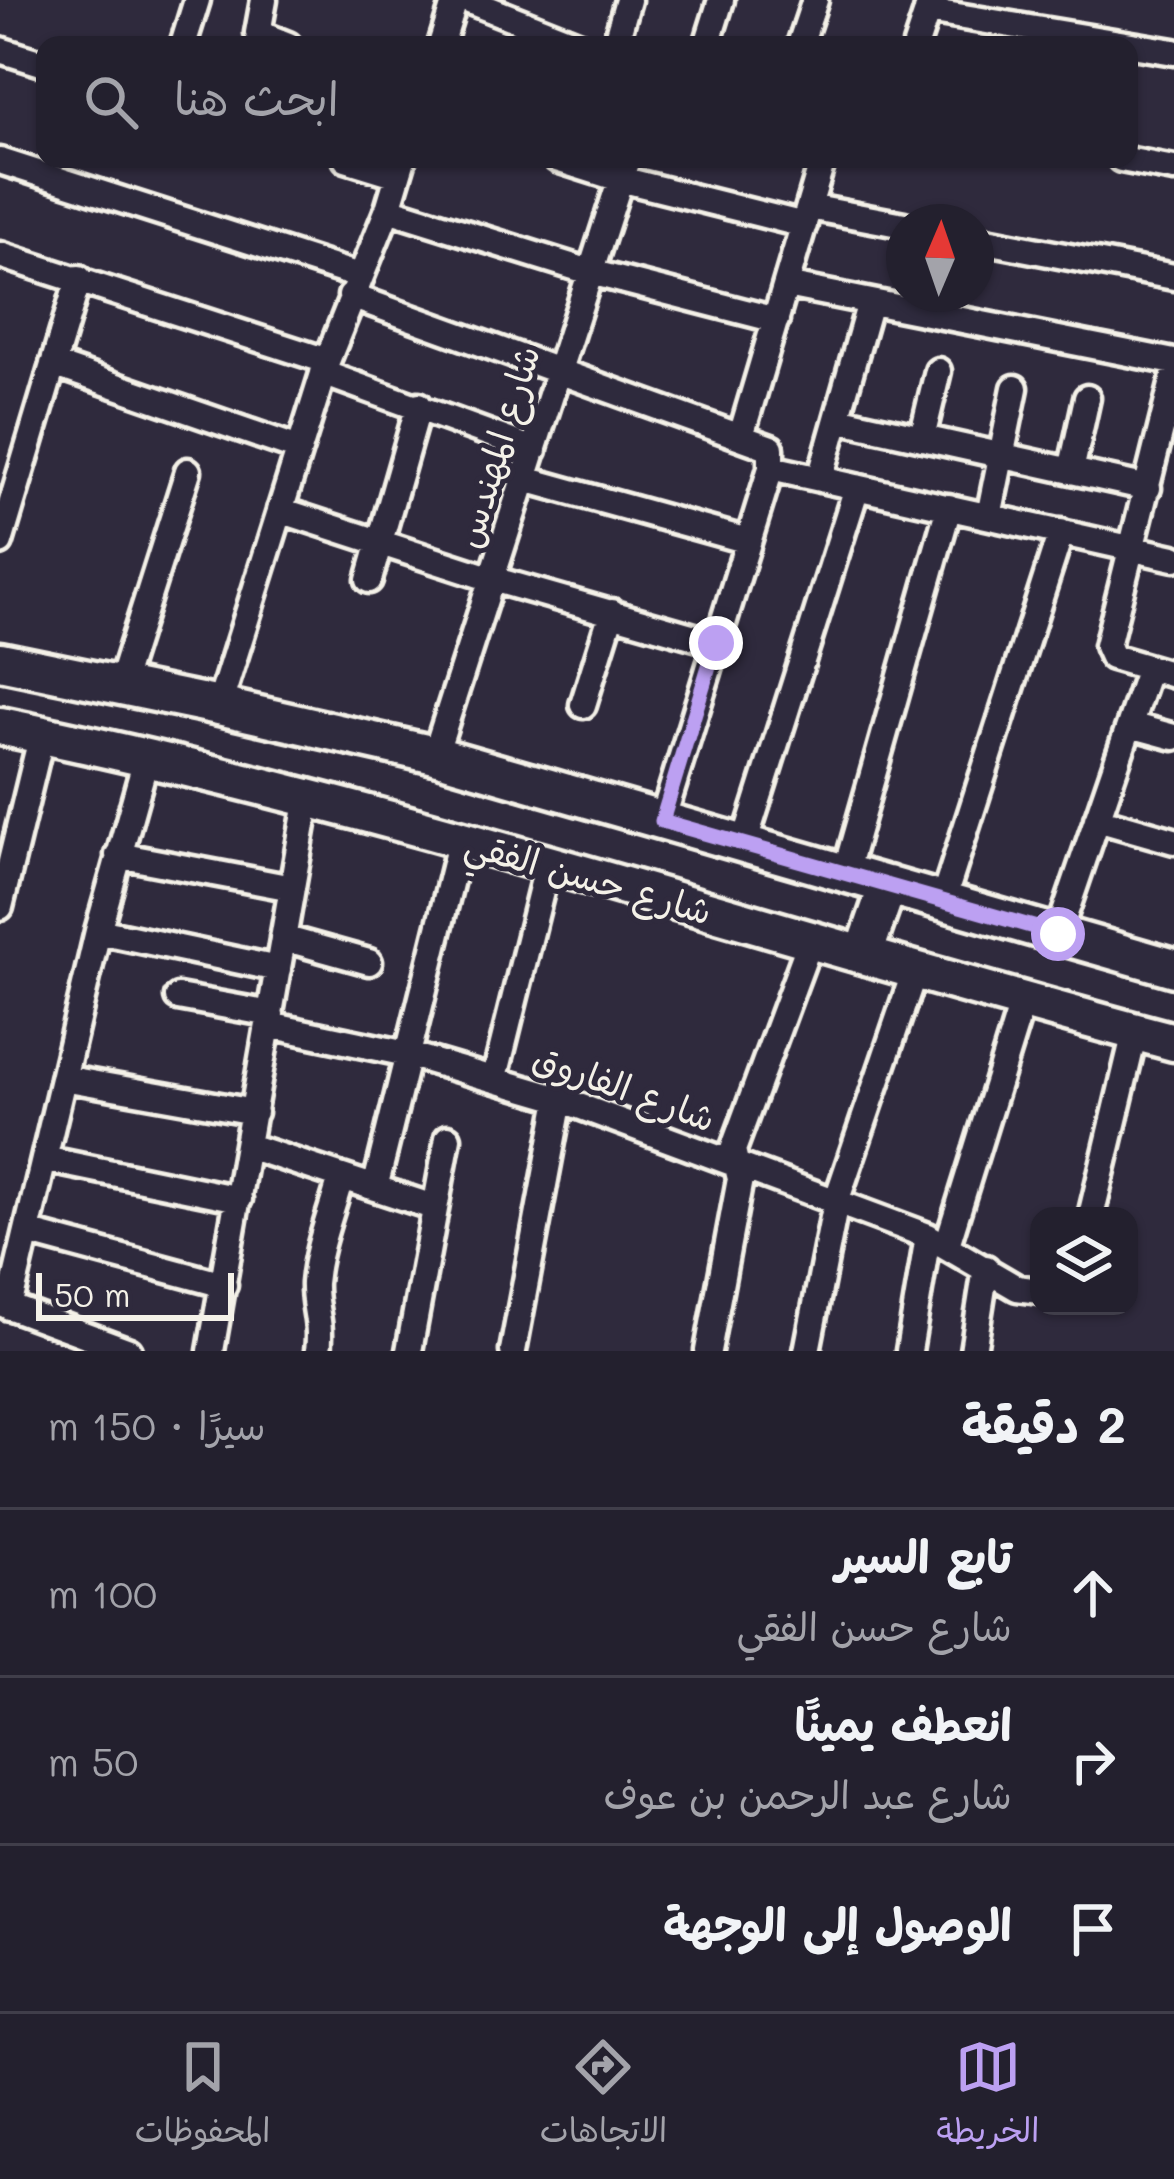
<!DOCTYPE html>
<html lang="ar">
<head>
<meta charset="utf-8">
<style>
  :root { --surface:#23202e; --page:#2f2d3a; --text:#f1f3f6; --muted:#a3a3aa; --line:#403e4a; --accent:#bca0f2 }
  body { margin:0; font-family:Mali,"Playpen Sans Arabic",sans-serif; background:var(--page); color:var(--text); direction:rtl }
  .controls { position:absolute; right:36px; bottom:36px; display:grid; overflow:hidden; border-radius:24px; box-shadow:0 3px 9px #0004 }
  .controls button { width:108px; height:108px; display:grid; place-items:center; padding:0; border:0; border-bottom:3px solid var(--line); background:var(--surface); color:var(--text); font:60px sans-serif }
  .compass { position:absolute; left:886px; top:204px; width:108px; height:108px; border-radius:50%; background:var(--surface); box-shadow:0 3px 9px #0004; rotate:2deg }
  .scale { position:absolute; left:36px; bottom:30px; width:198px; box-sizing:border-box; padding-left:12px; border:6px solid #f4f1e8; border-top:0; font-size:33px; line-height:42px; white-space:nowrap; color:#f4f1e8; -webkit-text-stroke:9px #2f2a3d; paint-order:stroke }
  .stop { position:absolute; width:36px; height:36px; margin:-27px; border:9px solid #bca0f2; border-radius:50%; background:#fff }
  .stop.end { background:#bca0f2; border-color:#fff; box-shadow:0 3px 12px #0008 }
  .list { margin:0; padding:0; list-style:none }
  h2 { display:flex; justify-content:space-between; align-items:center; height:156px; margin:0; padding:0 48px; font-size:51px }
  h2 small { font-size:39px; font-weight:400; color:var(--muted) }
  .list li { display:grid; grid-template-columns:78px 1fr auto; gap:36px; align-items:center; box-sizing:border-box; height:168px; padding:0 48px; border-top:3px solid var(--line) }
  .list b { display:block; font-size:45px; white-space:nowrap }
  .list p { margin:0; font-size:39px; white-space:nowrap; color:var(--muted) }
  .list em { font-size:39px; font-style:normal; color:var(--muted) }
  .icon { flex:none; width:66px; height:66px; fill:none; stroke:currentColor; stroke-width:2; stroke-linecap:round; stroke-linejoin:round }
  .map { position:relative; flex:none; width:1174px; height:1351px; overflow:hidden; direction:ltr }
  .search { position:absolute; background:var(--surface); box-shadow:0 3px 9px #0004; left:36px; right:36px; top:36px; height:132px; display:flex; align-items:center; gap:30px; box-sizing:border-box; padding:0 42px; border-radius:24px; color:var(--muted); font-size:45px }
  .sheet { height:660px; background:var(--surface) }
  nav { display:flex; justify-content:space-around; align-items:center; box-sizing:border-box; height:168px; border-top:3px solid var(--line); background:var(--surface); font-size:33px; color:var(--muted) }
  nav a { display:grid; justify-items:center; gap:6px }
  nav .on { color:var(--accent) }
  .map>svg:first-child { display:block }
</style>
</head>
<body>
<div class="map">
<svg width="1174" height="1351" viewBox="0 0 1174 1351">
  <rect width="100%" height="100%" fill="#2f2a3d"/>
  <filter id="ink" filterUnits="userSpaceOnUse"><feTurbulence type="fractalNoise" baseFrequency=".00833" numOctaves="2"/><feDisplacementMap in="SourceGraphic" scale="24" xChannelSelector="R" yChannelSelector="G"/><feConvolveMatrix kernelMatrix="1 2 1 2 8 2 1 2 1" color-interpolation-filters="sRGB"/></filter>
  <g filter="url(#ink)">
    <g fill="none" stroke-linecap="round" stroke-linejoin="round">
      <g stroke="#f4f1e8" stroke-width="33">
        <path id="street" d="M264,0L258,33L288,45
          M467,0L580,45
          M927,11L1174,52
          M183,45L197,0
          M441,45L455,0
          M615,45L628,0
          M707,45L721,0
          M800,45L815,0
          M916,45L931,0
          M0,50L45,64
          M346,159L398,175
          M557,159L620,179L804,225
          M1121,159L1174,169
          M0,161L359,276
          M809,207L904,225
          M388,209L590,272L776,320
          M976,239L1174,277
          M0,255L327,361
          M786,285L1174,362
          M351,296L771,448V468L662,821
          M53,364L299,449
          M323,373L534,450
          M1174,377L1107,646L1112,657L1174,675
          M837,419L1148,488
          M741,436L823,159
          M922,438L938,371
          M771,468L1174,558
          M1071,471L1087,398
          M525,479L748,541
          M820,479L870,302
          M280,510L492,579L716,643
          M989,516L1015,388
          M0,542L79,278
          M369,580L419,405
          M120,685L188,471
          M583,705L612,612
          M219,706L327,361L388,209L403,159
          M1130,725L1174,737
          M435,755L627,159
          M1097,819L1174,841
          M744,844L857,487
          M118,855L292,888
          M845,873L949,507
          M943,900L1061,532
          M0,907L42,734
          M98,931L278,969
          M1058,934L1149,668
          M283,938L369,962
          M178,997L271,1014
          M269,1025L407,1054L560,1099L928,1236L1017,1288L1039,1291
          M495,1077L548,863
          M63,1078L254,1112
          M248,1146L433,1207
          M44,1159L239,1199
          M375,1188L461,839
          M1091,1216L1135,1032
          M27,1232L224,1285
          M947,1245L1023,1000
          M0,1303L129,1351
          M9,1307L98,931L147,756
          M211,1351L308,796
          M318,1351C322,1321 313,1307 314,1283C317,1247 332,1211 341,1177
          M409,1351L448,1138
          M513,1351L560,1099
          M708,1351L740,1179L733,1150L811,939
          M807,1351L836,1202L915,970
          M909,1351L928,1236
          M973,1351L986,1268"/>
      </g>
      <g stroke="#f4f1e8" stroke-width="45">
        <path id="secondary" d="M0,661L219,706L435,755L1174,968
          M0,726C398,807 782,939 1174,1042
          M864,954L888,885"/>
      </g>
      <use href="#street" stroke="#2f2a3d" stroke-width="24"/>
      <use href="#secondary" stroke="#2f2a3d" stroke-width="36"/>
    </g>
  </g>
  <g fill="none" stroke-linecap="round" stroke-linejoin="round" filter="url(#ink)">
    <path stroke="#bca0f2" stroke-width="15" d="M716,643L662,821L1058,934"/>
  </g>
  <g text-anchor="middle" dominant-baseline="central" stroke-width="10" stroke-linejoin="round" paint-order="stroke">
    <g font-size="36" fill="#f4f1e8" stroke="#2f2a3d">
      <text transform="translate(496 446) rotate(-73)">شارع المهندس</text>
      <text transform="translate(589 876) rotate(16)">شارع حسن الفقي</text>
      <text transform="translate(625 1086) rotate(20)">شارع الفاروق</text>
    </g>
  </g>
</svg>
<div class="controls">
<button><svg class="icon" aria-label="layers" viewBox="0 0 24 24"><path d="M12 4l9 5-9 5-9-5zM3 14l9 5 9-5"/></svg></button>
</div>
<svg class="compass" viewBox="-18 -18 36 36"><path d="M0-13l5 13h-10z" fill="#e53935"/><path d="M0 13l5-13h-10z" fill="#a3a3aa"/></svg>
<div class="scale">50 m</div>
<div class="stop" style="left:1058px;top:934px"></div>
<div class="stop end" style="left:716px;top:643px"></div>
<div class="search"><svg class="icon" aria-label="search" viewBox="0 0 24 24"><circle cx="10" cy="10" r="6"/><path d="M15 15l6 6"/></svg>ابحث هنا</div>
</div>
<section class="sheet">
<h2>2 دقيقة<small>سيرًا · 150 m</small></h2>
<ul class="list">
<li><svg class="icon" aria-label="ahead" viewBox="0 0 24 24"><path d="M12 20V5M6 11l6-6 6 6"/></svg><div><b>تابع السير</b><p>شارع حسن الفقي</p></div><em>100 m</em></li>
<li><svg class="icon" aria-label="right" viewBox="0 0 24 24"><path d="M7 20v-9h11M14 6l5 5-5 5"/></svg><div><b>انعطف يمينًا</b><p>شارع عبد الرحمن بن عوف</p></div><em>50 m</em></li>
<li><svg class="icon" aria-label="arrive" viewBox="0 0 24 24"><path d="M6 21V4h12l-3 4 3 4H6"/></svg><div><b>الوصول إلى الوجهة</b></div></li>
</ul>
</section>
<nav>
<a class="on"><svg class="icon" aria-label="map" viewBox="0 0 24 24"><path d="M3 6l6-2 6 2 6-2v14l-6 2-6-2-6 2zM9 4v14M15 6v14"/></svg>الخريطة</a>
<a><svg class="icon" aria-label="directions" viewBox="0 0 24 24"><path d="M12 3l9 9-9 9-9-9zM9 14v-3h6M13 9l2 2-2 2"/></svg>الاتجاهات</a>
<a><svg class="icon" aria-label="saved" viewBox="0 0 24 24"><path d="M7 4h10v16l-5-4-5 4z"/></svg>المحفوظات</a>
</nav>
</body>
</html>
